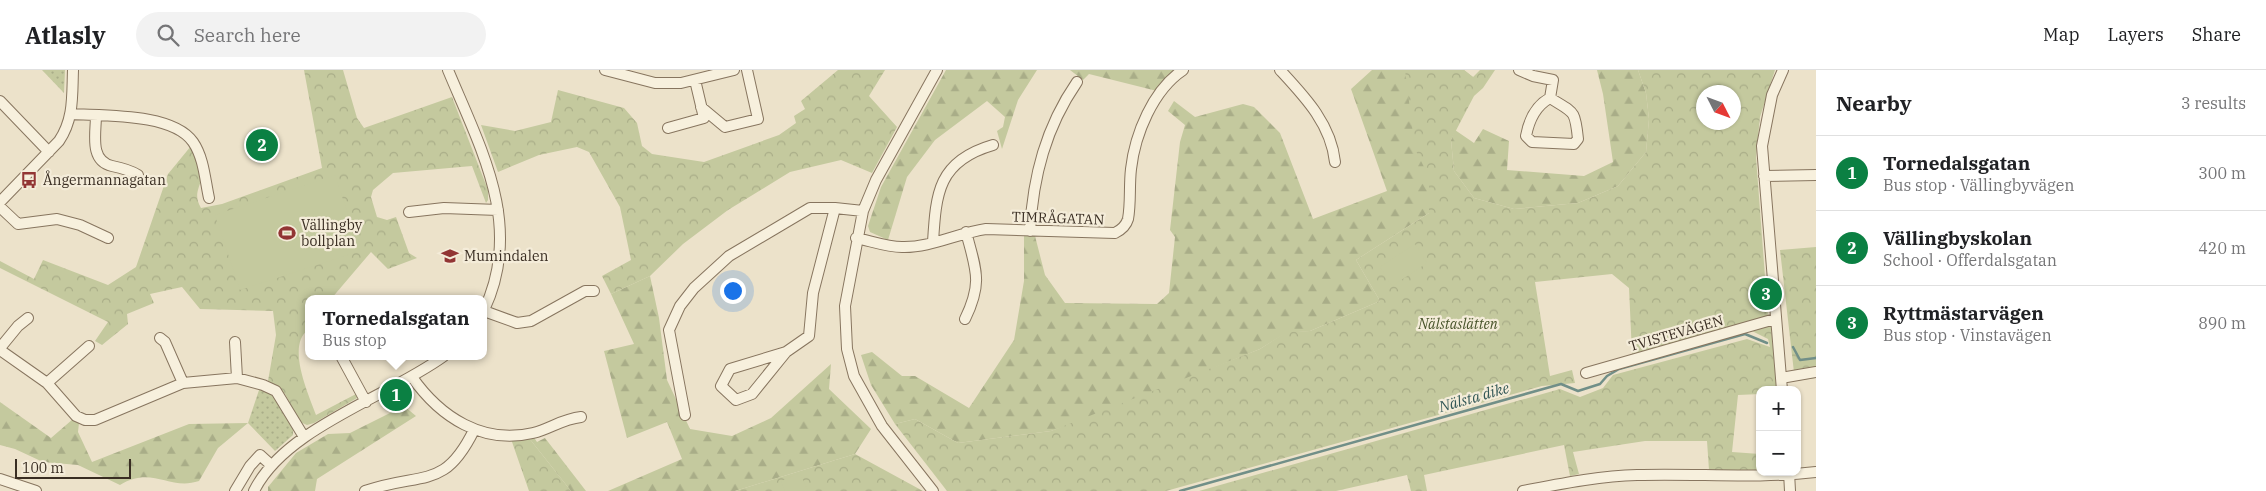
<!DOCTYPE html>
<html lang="en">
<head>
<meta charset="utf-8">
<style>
  :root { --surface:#fff; --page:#f2f2f2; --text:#202124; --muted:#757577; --line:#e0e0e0; --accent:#0b8043 }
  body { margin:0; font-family:"IBM Plex Serif",serif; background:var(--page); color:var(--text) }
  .controls { position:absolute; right:15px; bottom:15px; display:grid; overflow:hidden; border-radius:10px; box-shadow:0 1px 4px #0004 }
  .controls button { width:45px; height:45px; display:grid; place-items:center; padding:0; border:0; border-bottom:1px solid var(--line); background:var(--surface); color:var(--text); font:25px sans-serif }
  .compass { position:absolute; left:1696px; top:15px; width:45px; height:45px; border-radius:50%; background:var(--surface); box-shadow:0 1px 4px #0004; rotate:132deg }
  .scale { position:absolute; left:15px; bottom:12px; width:116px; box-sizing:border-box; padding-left:5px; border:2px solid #392d22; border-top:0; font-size:14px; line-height:18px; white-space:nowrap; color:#392d22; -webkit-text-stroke:4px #f4ecd9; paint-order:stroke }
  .you { position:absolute; left:732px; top:220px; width:18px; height:18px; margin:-12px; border:4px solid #fff; border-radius:50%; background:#1a73e8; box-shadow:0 0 0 8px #1a73e833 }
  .badge { display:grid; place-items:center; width:32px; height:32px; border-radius:50%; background:var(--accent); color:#fff; font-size:16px; font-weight:700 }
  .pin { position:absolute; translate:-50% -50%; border:2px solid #fff; box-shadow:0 1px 5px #0006 }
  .popup { position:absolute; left:305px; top:225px; width:182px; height:65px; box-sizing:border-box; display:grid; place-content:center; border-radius:10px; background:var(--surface); filter:drop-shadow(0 1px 4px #0005); font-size:16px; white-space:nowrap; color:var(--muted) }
  .popup b { font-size:19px; color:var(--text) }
  .popup::after { content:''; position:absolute; left:50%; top:100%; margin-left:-10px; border:10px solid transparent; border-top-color:var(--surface) }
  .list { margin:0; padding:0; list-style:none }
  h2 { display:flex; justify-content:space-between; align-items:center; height:65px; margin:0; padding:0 20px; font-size:21px }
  h2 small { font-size:16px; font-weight:400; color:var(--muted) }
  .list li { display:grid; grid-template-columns:32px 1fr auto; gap:15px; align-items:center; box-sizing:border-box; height:75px; padding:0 20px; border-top:1px solid var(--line) }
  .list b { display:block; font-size:19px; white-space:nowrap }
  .list p { margin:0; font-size:16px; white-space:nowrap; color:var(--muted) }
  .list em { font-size:16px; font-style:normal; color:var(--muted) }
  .icon { flex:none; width:28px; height:28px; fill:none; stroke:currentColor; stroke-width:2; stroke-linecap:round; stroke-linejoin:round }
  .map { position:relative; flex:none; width:1816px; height:421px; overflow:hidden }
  header { display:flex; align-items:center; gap:30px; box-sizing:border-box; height:70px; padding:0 25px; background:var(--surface); border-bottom:1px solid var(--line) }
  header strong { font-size:24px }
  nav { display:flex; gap:28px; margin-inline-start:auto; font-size:18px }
  .search { width:350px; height:45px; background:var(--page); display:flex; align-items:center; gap:12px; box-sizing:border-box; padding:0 18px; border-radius:28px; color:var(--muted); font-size:19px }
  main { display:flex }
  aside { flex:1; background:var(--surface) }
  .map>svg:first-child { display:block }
</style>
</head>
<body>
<header>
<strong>Atlasly</strong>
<div class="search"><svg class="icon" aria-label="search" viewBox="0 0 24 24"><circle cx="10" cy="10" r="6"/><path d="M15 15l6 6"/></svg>Search here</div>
<nav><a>Map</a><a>Layers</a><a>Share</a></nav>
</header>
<main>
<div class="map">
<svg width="1816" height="421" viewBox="0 0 1816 421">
  <defs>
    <pattern id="grass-dots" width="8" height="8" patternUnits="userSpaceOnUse" patternTransform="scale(1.25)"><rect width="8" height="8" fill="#c4c99e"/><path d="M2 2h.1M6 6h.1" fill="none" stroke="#a9ad88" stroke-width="1.8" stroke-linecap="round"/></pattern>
    <pattern id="forest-firs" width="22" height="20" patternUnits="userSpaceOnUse" patternTransform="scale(1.25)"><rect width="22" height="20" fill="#c4c99e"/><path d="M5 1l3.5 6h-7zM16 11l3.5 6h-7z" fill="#a9ad88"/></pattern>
    <pattern id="park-crowns" width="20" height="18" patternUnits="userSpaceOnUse" patternTransform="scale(1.25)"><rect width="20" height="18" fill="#c4c99e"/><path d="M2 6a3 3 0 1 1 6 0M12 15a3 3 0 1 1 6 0" fill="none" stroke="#a9ad88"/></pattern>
  </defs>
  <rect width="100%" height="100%" fill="#ece2ca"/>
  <path fill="url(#grass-dots)" d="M42,0H65L64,23Z
    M260,317L272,323L293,358V365L275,381L248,353Z"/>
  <path fill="url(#forest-firs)" d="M946,0H1037L1018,30L1002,79L997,61L1003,57L1005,47L987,31L935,70L907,107L888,170L870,162L868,156L881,117Z
    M1070,0H1178L1157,21L1089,4L1083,10Z
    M1372,0H1464L1473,7L1429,107V143L1356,190L1380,231L1310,261L1286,263L1260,279L1091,348L1051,361L958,373L915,349L895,354L871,315L861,285L872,282L902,306H915L969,338L1014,270L1024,211V166H1035L1045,205L1065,233L1157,234L1169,223L1175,167L1170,160L1180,72L1185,55L1168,41L1174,31L1195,47L1243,34L1254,37L1280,63L1313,149L1387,121L1351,19Z
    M1597,0H1638L1646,23L1649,49L1646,82L1618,116L1578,133L1514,139L1474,128L1454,101L1451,70L1455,60L1474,73L1483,59L1509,71L1507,100L1584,106L1613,92L1603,24Z
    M650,206L659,248L667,310L690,359L732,366L771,348L831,294L829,319L871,359L855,384L735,421H608L682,389L667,352L627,368L604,281L634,274L611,224Z
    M0,332L51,368L73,349L79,353L78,362L92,392L189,354L248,353L218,378L199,411C169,421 152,395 120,415L78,395L43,392L15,379L0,375Z
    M404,336L416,346L317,409L315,421H268V417L296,383L328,364L350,363Z
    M533,366L537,372L545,368L586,421H571L529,368Z"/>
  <path fill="url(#park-crowns)" fill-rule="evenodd" d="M304,0H343L357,48L364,58L452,27L488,120V130L486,133L472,96L393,103L373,120L371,127L377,147L387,150L396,147L409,183L417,188L388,199L371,182L331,229H308V260C286,276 309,325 316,345L356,324L357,328L314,353L307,355L300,352L285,324L268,311L276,265L273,241L200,239L182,217L150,224L154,233L127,244L128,254L102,275L95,271L108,252L0,198V191L34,209L43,190L108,215L136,197L168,104L191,76L202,108C198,120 194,126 201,138L222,134L322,98Z
    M838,0H885L869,26L897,57L872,103L841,90L790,102L728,140L683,174L650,206L611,224L602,206L631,190L620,137L589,82L577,77L539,85L498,102L481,55L515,61L551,52L558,20L624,38L637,53L642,76L652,84L704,92L779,65L796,53L794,46L805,39L801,31Z
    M1405,0H1464L1473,7L1480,0H1495L1483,18L1474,26L1451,70L1454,101L1474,128L1514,139L1578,133L1618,116L1646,82L1649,49L1646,23L1638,0H1775L1760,47L1756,87L1768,247L1632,284L1629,218L1612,204L1535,212L1550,306L1572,300L1575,313L1542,316L1166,421H947L895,354L915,349L958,373L1051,361L1260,279L1286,262L1310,261L1380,231L1356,190L1429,143V107L1415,79ZM1704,22H1734V52H1704Z
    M1816,177V308L1795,311L1780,180Z
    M1764,257H1771L1777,320H1760V324L1738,325L1732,382L1760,384V401L1709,400L1707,371H1645L1573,382L1579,404L1570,406L1564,375L1424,405L1427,421H1411L1407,405L1336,421H1199L1560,319L1580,327L1603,318L1613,305L1747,269L1770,277L1768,269L1750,260Z
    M529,368L571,421H529L511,369Z
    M855,384L923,421H735Z"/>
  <path fill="#c4c99e" d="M335,105L360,181L240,220L215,145Z
    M1415,174L1427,193L1392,216L1380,197Z
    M800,403L808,421H785L781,411Z"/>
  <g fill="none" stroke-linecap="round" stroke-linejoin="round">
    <path stroke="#718f88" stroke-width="2.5" d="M1793,277L1800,290L1816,288
      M1180,421L1561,314L1578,321L1600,314L1607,306L1619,299L1745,264L1767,273"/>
    <g stroke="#87755f" stroke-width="12">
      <path id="minor" d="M448,0C481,79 524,156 484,240
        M605,0L655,13H681L734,0
        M1280,0C1305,27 1331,54 1335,92
        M1519,0L1533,6L1553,10L1550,28C1535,36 1529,50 1526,66L1532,72L1574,74L1578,69C1575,39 1574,43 1550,28
        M0,31L49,82
        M701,37L725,57L758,49L747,0
        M72,44C104,46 173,43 193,72C204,88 205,110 209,128
        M96,45C96,63 89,91 112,96C122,98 130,100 138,105
        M668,58L704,48L695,10
        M1764,106L1816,105
        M0,132L59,71C74,49 72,26 73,0
        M0,137L18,154L57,149L80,155L108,168
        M409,142L444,138L498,140
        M1030,161C1033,106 1046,57 1077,12
        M856,168C871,171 887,177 902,177C930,178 958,163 986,159L1115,163C1121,160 1126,156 1128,149C1131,133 1129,116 1131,99C1135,64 1153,20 1183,0
        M933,172C936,123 938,91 993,75
        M484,241L517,253L531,251L585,221H594
        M965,249C983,212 976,200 966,162
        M160,268L165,272L183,313
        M235,272L237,308
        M0,278L18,256L28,248
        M0,280L47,313L76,346L85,350H95L183,313L237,308L263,315L276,321L304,367
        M786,282L730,299L721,316L736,330L752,324L786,282L809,266L813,223L835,138
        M341,286L366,332
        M1586,303L1775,249
        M412,307C440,347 483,375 533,363C550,359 562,349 581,347
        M1781,308L1816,302
        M47,313L89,276
        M1782,320L1762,76L1772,25L1783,0
        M685,345L669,260L680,236L694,218L729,186L810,138H835L863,141
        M1789,402L1790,421
        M0,409L36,421
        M235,421L250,396L260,385L271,395
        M254,421C285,358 388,327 444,286
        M365,421C423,401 444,421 474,360
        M933,421L882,356L854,306L847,279L845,236L863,141L876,110L937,0
        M1523,421C1560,414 1599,406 1637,405C1696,403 1756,409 1816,402"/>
    </g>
    <use href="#minor" stroke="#f7f0dd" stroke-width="10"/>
  </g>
  <defs>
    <g id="bus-bare" transform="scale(1.35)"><path d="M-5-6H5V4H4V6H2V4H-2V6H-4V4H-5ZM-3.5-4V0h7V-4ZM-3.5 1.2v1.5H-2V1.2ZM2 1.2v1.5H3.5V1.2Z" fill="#923534" stroke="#f4ecd9" stroke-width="2.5" paint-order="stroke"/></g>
    <g id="stadium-bare" transform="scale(1.35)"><path d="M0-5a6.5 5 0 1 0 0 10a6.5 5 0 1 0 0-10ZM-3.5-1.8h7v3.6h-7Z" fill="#923534" stroke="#f4ecd9" stroke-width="2.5" paint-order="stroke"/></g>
    <g id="school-bare" transform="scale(1.35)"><path d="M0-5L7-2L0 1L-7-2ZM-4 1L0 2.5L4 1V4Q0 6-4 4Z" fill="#923534" stroke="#f4ecd9" stroke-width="2.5" paint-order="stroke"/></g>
  </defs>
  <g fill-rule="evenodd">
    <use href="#bus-bare" x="29" y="110"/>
    <use href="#stadium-bare" x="287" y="163"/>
    <use href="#school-bare" x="450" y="186"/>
  </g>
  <g text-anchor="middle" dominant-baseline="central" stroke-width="4.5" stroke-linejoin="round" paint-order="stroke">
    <g font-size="14" fill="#392d22" stroke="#f4ecd9" text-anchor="start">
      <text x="43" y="110">Ångermannagatan</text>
      <text x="301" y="155">Vällingby<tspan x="301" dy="16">bollplan</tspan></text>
      <text x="464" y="186">Mumindalen</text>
    </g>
    <g font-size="14" fill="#392d22" stroke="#f4ecd9">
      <text transform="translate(1058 148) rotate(2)">TIMRÅGATAN</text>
      <text transform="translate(1676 263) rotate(-16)">TVISTEVÄGEN</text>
    </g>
    <g font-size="14" font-style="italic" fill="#48542a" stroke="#f4ecd9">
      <text x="1458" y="254">Nälstaslätten</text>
    </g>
    <g font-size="15" font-style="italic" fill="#325756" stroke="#f4ecd9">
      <text transform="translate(1474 327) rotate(-16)">Nälsta dike</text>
    </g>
  </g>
</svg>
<div class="controls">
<button>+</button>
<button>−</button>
</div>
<svg class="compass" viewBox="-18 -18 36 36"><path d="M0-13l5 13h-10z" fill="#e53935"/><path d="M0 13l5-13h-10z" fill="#757577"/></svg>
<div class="scale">100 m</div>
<div class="you"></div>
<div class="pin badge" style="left:396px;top:325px">1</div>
<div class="popup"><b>Tornedalsgatan</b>Bus stop</div>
<div class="pin badge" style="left:262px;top:75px">2</div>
<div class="pin badge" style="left:1766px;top:224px">3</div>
</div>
<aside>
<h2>Nearby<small>3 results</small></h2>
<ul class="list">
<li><span class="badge">1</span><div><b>Tornedalsgatan</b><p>Bus stop · Vällingbyvägen</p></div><em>300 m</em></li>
<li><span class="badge">2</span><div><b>Vällingbyskolan</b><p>School · Offerdalsgatan</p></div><em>420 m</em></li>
<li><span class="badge">3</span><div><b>Ryttmästarvägen</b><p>Bus stop · Vinstavägen</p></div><em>890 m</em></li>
</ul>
</aside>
</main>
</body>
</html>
